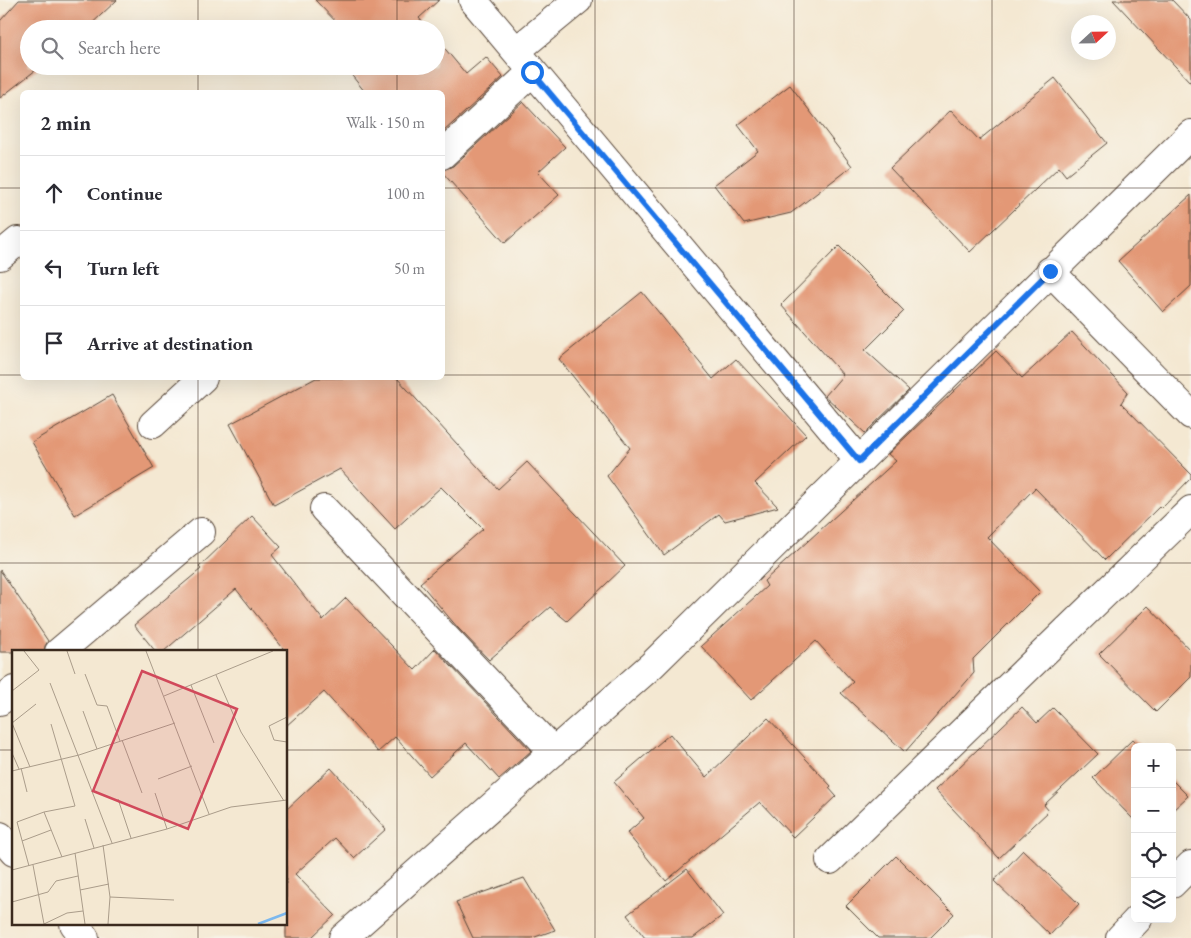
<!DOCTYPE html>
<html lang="en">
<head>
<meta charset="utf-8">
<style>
  :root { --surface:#fff; --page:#f7f7f7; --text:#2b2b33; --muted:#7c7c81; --line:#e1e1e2 }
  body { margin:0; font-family:"EB Garamond",serif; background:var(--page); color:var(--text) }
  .controls { position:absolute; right:15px; bottom:15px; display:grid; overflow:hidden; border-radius:8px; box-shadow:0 5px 20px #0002 }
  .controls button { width:45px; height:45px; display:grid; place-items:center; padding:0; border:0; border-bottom:1px solid var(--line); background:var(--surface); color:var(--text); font:25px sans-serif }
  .compass { position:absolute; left:1071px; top:15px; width:45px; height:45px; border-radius:50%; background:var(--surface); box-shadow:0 5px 20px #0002; rotate:68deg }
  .stop { position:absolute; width:15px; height:15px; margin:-11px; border:4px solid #1a73e8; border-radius:50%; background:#fff }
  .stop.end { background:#1a73e8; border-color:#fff; box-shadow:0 1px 5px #0008 }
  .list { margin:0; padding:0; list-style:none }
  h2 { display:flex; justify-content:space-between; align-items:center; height:65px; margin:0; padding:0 20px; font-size:21px }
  h2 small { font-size:16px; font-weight:400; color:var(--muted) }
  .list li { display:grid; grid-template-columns:32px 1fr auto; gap:15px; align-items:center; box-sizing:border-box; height:75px; padding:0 20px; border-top:1px solid var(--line) }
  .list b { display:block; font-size:19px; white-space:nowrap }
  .list em { font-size:16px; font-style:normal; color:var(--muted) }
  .icon { flex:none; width:28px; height:28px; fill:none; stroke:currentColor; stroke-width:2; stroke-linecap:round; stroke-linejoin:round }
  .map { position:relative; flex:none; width:1191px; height:938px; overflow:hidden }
  .search { position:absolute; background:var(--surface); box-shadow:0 5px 20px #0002; left:20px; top:20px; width:425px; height:55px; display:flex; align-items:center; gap:12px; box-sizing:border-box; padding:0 18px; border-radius:28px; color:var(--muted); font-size:19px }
  .panel { position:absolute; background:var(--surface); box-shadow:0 5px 20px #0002; left:20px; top:90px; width:425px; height:290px; border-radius:8px }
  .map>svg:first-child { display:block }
</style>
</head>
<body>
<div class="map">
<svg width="1191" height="938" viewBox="0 0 1191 938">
  <rect width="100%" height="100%" fill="#f7f3e8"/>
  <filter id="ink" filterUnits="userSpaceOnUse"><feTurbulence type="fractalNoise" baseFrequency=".02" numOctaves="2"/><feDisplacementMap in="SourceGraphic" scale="10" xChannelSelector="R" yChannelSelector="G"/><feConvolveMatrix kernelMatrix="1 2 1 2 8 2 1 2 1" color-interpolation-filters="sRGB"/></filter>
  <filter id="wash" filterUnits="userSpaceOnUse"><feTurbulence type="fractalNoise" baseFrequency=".0096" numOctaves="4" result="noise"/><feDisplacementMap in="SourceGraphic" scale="20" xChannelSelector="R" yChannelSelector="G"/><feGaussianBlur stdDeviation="1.12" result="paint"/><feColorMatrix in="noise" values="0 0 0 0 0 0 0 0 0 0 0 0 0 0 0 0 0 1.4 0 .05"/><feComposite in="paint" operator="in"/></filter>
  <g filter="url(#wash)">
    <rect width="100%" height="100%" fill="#f4e8d2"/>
    <g id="blocks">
      <path fill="#e39876" d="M19,0H117L86,29H29V66H41L0,98V21Z
        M315,0H439L419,18L428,29H343Z
        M1113,0H1172L1191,20V83Z
        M436,38L466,74L486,57L503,77L442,133V92H365L345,67L436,66Z
        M1055,78L1107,143L1066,176L1059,167L970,252L890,168L951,110L979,140Z
        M790,85L852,166L791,213L744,224L714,185L758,151L738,125Z
        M523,102L565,147L538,172L559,195L505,243L442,172V170L453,166Z
        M1191,195V286L1163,312L1118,261Z
        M839,246L904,311L865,350L909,390L865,433L825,396L843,375L781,305Z
        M642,292L713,379L736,359L806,435L755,483L778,507L725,521L719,514L664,555L607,476L630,448L559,359Z
        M1072,332L1128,392L1121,403L1191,474V478L1162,508L1160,506L1105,560L1035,488L987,537L1040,592L973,659L974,673L905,752L841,693L853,682L816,641L751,700L701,646L767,586L764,581L896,461L888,454L996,351L1022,378Z
        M316,378H397L498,489L527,462L625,566L567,621L550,607L489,660L458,628L420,583L483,529L441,487L395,529L340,469L274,505L230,424Z
        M112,395L154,468L75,515L32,442Z
        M252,516L281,547L272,555L323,620L346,598L415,670L435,649L531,751L499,779L466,743L430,776L395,737L378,752L324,692L286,726V652L236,589L163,652H156L134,625L201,569L199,567Z
        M0,570L48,641L45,646L44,652H0Z
        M1148,606L1191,651V677L1156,712L1099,654Z
        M1022,707L1037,723L1053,708L1098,754L1044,805L1049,811L999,858L935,790Z
        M768,718L831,786L829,788L836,796L793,837L760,802L666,881L627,833L644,818L614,782L670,734L706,777Z
        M1133,739L1141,747H1135V821L1093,778Z
        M331,768L386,829L354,858L335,838L295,874L335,915L311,938H286V810Z
        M1172,780L1188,796L1172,811Z
        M1023,850L1079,904L1050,935L994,881Z
        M896,856L954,914L930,938H878L846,906Z
        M687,869L723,915L693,938H645L627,915Z
        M524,878L555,930L532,938H473L456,902Z"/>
    </g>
  </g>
  <g filter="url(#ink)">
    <use href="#blocks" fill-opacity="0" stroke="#574639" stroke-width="1"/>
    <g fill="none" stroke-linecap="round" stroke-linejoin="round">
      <g stroke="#574639" stroke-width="30">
        <path id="minor" d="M473,0L859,461
          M516,51L578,0
          M442,155L532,72
          M0,256L18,241
          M1050,271L1191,415
          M153,424L203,378
          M324,509L554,752
          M59,652L201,532
          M0,701L14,690
          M0,836L14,852
          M830,860L1191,510
          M1172,884L1191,865
          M74,924L85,938
          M343,938L652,665L1191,134
          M1120,938L1138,919"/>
      </g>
      <use href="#minor" stroke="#fff" stroke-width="28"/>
    </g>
  </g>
  <g fill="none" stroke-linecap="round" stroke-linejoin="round" filter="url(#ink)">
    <path stroke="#1a73e8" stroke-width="6" d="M532,72L859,461L1050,271"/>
  </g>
  <path fill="none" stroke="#3b2a1e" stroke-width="1" stroke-opacity="0.55" d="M198,0V29M397,0V29M595,0V938M794,0V938M992,0V938M198,66V92M397,66V92M0,188H22M442,188H1191M0,375H22M442,375H1191M198,378V652M397,378V938M0,563H1191M0,750H14M286,750H1135M1172,750H1191M198,924V938"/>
  <g transform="translate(12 650)">
    <rect width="275" height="275" fill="#f4e8d2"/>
    <path fill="none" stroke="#7cb8ee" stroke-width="2.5" d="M246,274L275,263"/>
    <path fill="none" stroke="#aa9c8a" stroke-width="1" d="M55,1L63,24M134,1L197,164M73,24L85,55L95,56L108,91M204,25L229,82L272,151M38,33L100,193M179,35L202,93M0,41L27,20L12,1M152,46L261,1M71,61L85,99M275,67L257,76L262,90L275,92M39,74L63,156L32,162L50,207M110,90L130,143M0,103L7,119M18,117L0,73L24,54M9,118L15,142M0,121L67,105L163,73M146,129L180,116M143,143L155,179M106,149L119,188M73,169L82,198M10,191L39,180M91,195L98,247L96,274M63,203L73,274M21,215L32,274M17,216L5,172L32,162M0,220L155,179L219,157L275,150M68,240L97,234M98,247L162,250M0,252L36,242L44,231L66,226M32,274L55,263L71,261"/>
    <path fill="#d1495b" fill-opacity="0.15" stroke="#d1495b" stroke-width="2.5" d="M130,21L225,59L176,179L81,141Z"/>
    <rect width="275" height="275" fill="none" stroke="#3b2a1e" stroke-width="2.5"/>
  </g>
</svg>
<div class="controls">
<button>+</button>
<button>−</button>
<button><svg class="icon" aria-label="locate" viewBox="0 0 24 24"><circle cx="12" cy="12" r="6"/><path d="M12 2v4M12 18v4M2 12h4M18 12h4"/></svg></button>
<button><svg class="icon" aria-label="layers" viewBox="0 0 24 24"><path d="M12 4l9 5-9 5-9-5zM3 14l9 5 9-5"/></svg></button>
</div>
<svg class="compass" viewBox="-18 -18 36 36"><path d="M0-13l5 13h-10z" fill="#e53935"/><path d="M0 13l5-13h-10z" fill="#7c7c81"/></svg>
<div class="stop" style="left:532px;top:72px"></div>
<div class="stop end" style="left:1050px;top:271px"></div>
<div class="search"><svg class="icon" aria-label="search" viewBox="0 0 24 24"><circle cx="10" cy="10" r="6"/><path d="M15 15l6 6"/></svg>Search here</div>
<section class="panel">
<h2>2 min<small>Walk · 150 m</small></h2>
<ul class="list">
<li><svg class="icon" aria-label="ahead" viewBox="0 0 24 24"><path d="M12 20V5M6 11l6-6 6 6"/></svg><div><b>Continue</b></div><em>100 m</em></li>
<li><svg class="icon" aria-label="left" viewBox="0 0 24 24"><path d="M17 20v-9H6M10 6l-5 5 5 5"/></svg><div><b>Turn left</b></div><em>50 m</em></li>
<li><svg class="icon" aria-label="arrive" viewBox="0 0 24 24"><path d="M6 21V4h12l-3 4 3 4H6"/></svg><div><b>Arrive at destination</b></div></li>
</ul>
</section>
</div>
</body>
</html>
